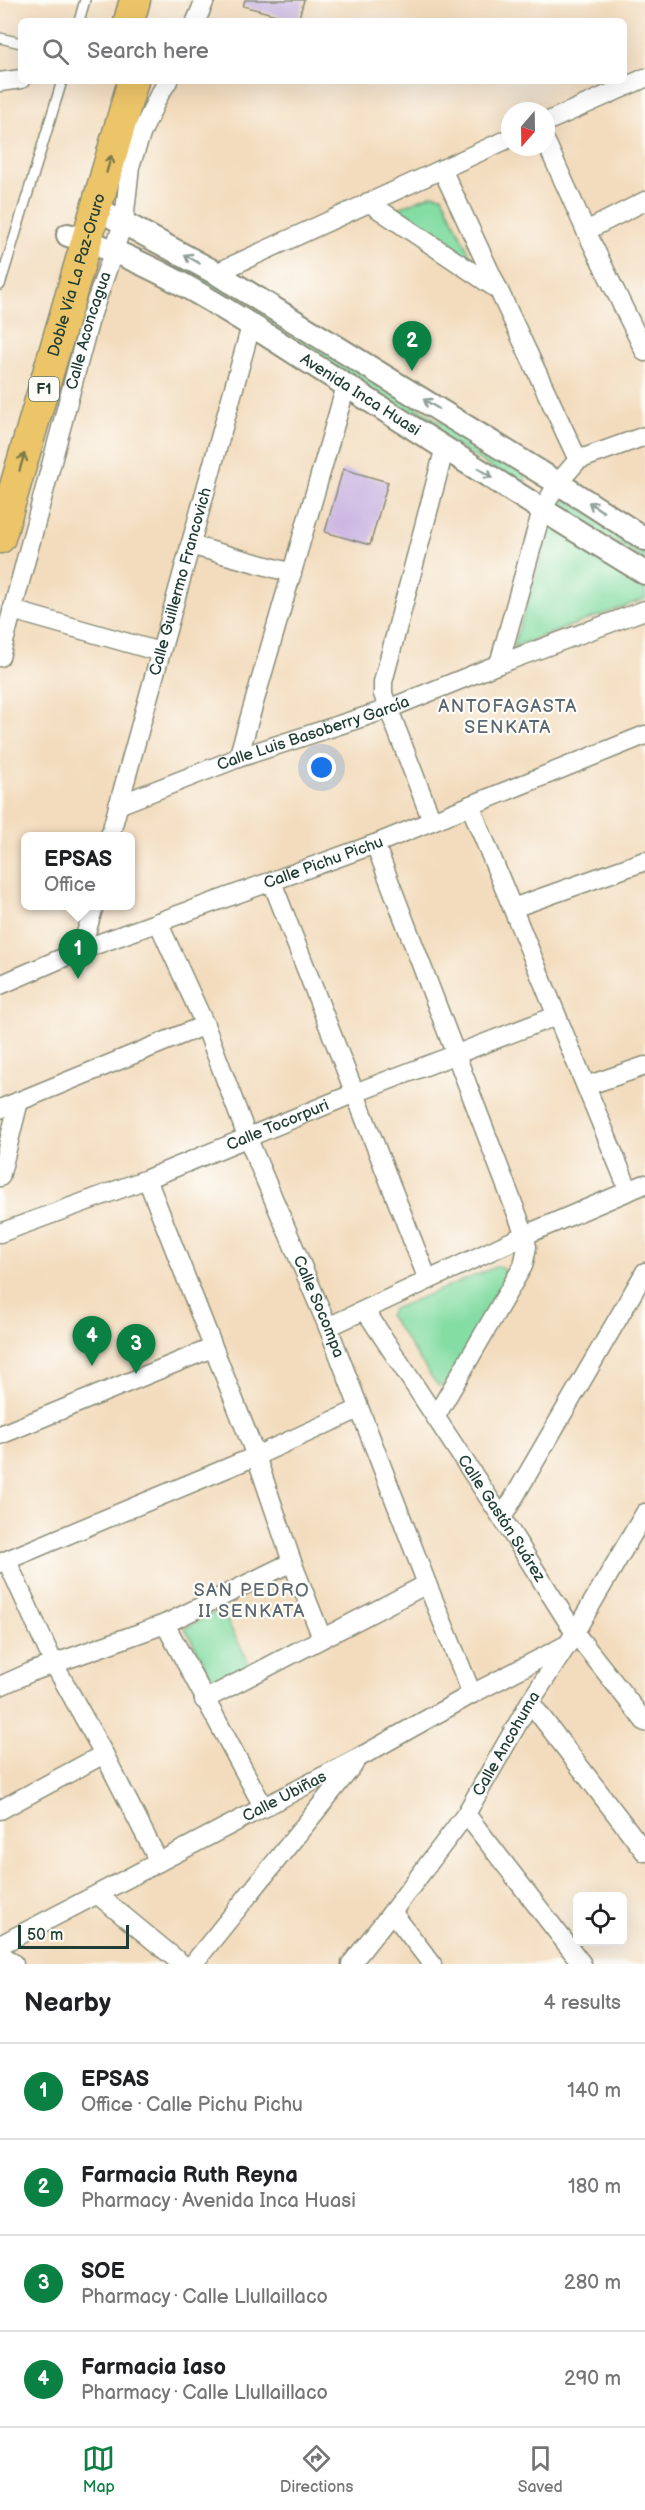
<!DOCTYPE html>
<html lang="en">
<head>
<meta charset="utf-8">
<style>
  :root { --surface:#fff; --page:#f6f6f6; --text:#202124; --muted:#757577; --line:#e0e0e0; --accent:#0b8043 }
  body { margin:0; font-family:"Balsamiq Sans",sans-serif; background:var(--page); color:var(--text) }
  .controls { position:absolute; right:18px; bottom:18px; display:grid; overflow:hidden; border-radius:9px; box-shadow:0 6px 24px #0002 }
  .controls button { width:54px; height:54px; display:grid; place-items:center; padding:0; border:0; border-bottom:2px solid var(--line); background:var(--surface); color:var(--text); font:30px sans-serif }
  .compass { position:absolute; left:501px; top:102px; width:54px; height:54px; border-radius:50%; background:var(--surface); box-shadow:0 6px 24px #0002; rotate:200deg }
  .scale { position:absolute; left:18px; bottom:15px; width:111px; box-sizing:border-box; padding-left:6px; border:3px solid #1f3d34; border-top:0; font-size:16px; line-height:21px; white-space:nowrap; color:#1f3d34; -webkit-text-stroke:4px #fdfcf7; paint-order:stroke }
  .you { position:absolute; left:322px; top:768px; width:21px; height:21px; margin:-15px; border:4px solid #fff; border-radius:50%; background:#1a73e8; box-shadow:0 0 0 9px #1a73e833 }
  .badge { display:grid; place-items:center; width:39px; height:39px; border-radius:50%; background:var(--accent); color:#fff; font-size:20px; font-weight:700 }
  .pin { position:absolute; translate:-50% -50px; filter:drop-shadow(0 2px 3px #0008) }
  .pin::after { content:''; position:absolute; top:32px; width:21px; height:18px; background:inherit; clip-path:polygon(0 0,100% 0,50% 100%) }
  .popup { position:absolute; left:21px; top:832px; width:114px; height:78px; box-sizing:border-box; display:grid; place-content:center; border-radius:9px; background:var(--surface); filter:drop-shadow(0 2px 4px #0005); font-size:20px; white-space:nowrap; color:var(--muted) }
  .popup b { font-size:22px; color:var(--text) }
  .popup::after { content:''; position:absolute; left:50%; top:100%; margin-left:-12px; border:12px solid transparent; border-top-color:var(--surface) }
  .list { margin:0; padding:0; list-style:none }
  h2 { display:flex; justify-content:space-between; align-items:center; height:78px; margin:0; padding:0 24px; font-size:26px }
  h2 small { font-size:20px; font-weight:400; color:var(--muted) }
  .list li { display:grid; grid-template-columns:39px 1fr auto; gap:18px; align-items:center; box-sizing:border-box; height:96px; padding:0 24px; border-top:2px solid var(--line) }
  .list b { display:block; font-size:22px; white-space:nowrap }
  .list p { margin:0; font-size:20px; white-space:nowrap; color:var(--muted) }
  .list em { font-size:20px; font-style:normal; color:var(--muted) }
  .icon { flex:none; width:33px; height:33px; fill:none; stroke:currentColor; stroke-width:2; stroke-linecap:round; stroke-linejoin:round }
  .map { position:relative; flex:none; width:645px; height:1964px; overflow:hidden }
  .search { position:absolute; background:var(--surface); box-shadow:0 6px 24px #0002; left:18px; right:18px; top:18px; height:66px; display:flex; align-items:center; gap:15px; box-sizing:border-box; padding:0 21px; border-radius:9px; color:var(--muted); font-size:22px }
  .sheet { height:462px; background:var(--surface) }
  nav { display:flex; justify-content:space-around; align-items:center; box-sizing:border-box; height:84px; border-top:2px solid var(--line); background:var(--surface); font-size:16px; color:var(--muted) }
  nav a { display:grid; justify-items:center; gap:3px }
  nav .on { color:var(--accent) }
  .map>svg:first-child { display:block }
</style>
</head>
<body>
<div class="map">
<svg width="645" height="1964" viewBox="0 0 645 1964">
  <rect width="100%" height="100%" fill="#fdfcf7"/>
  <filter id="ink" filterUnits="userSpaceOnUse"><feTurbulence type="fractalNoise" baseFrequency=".0167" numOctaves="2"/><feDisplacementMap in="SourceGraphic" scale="12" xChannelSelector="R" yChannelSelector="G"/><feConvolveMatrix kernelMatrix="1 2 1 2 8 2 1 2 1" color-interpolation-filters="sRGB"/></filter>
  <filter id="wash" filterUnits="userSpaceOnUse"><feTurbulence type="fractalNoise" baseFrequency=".008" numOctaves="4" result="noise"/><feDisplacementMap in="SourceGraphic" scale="24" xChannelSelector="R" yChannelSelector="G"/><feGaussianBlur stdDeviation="1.35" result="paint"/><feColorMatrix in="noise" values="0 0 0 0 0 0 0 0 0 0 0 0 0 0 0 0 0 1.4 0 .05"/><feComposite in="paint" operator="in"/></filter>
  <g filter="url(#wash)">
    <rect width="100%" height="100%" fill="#f3dcbd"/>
    <path fill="#84dda3" stroke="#528d6c" stroke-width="1.5" d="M433,194L442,196L472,259L468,263L394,210Z
      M171,261L235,293L238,302L230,304L172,269Z
      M259,309L525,474L526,484H517L254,318L253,311Z
      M561,499H566L645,549V561L559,508Z
      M552,524L645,583V599L513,647Z
      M498,1266L505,1271L507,1279L445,1385L438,1386L389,1315L393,1309Z
      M221,1609L250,1665L215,1683L185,1628Z"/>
    <g id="blocks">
      <path fill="#cbb6e2" d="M245,0H304L298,21L243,6Z
        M343,469L388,482L370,545L325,532Z"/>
    </g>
  </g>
  <g filter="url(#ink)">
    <use href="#blocks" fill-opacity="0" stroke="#898c78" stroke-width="1.5"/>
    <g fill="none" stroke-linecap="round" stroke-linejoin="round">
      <g stroke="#898c78" stroke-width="12">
        <path id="service" d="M79,21L85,0
          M0,38L21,43
          M0,285L62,81"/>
      </g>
      <g stroke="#898c78" stroke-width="21">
        <g id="minor">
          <path d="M196,21L205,0"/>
          <path d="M0,82L21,79"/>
          <path d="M546,122L645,78"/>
          <path d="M546,142L586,231L645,352"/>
          <path d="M442,169L578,460"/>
          <path d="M368,202L497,289"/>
          <path d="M586,231L645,201"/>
          <path d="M216,273L510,138"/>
          <path d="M190,545L292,573"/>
          <path d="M12,610L160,652"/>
          <path id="s1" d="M0,657L90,319L124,221L130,166L142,132L158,97L168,81"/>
          <path d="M499,664L542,510L558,483L578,460L645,436"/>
          <path d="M238,758L346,386"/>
          <path id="s2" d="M118,805L238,758L388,709L499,664L645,610"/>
          <path d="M470,805L629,1191"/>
          <path d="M432,821L383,694V682L445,447"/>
          <path id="s3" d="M110,836L251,326"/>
          <path d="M375,844L525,1235L527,1247L523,1266L436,1416"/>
          <path d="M272,882L428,1280"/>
          <path d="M513,908L645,861"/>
          <path id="s4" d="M158,922L205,1025L248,1139L328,1327L427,1584L472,1694"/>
          <path d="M81,950L94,906"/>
          <path id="s5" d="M0,985L81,950L375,844L645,735"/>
          <path d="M586,1086L645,1066"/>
          <path d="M0,1109L205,1025"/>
          <path d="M0,1177L19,1101"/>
          <path d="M147,1179L256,1456L292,1562L322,1638"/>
          <path id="s6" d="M0,1233L147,1179L355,1093L556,1016"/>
          <path id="s7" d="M365,1310L502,1518L575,1633L645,1722"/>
          <path d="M328,1327L525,1235L645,1184"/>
          <path d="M0,1435L212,1348"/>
          <path d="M502,1518L645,1272"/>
          <path d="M7,1561L54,1664L104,1754L159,1862"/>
          <path d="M0,1563L256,1456L359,1409"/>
          <path d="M165,1624L264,1808"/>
          <path d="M0,1686L31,1672L165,1624L292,1562"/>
          <path d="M204,1700L427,1584"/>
          <path d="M530,1702L645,1852"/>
          <path d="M0,1810L104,1754"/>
          <path d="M466,1814L582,1964"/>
          <path d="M98,1895L182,1964"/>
          <path d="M392,1912L432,1964"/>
          <path id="s8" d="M0,1945L358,1758L472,1694L568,1644"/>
          <path d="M0,1953L14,1964"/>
          <path d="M193,1964L354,1764"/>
          <path id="s9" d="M351,1964L392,1912L466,1814L530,1702L568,1644L645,1513"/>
        </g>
      </g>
      <g stroke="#898c78" stroke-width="26">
        <g id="tertiary">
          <path d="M96,208L216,273L558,483L645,539"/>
          <path id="s10" d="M68,235C160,262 247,323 328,374C433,441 538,508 645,573"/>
        </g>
      </g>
      <g stroke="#898c78" stroke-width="33">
        <g id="trunk">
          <path d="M129,21L135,0"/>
          <path id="s11" d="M0,538L133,81"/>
        </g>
      </g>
      <use href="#service" stroke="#fff" stroke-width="9"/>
      <use href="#minor" stroke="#fff" stroke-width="18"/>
      <use href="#tertiary" stroke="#fff" stroke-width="22"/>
      <use href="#trunk" stroke="#edc569" stroke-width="30"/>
    </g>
    <defs><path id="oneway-shaft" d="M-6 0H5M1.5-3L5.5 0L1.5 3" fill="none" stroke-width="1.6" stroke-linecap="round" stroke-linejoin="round" transform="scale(1.5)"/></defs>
    <g stroke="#7c7a4c">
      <use href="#oneway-shaft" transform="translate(109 164) rotate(-74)"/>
      <use href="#oneway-shaft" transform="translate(22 462) rotate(-74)"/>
    </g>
    <g stroke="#8f9e9a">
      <use href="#oneway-shaft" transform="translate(192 259) rotate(-150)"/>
      <use href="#oneway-shaft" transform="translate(431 404) rotate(-148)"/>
      <use href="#oneway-shaft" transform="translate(485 473) rotate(33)"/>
      <use href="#oneway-shaft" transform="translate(596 507) rotate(-147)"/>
    </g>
  </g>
  <g text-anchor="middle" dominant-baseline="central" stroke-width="4.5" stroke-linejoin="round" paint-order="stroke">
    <rect fill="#fdfcf7" stroke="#62766e" stroke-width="1.5" x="29" y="377" width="30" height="24" rx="4.5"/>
    <g font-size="15" font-weight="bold" fill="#1f3d34">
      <text x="44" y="389">F1</text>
    </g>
    <g font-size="16" fill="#1f3d34" stroke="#fdfcf7">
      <text stroke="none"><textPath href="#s11" startOffset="274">Doble Vía La Paz-Oruro</textPath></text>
      <text stroke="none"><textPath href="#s1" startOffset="338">Calle Aconcagua</textPath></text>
      <text stroke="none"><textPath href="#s10" startOffset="334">Avenida Inca Huasi</textPath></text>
      <text stroke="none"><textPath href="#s3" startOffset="264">Calle Guillermo Francovich</textPath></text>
      <text stroke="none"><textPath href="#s2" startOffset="208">Calle Luis Basoberry García</textPath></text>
      <text stroke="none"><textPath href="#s5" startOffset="346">Calle Pichu Pichu</textPath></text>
      <text stroke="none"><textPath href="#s6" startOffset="298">Calle Tocorpuri</textPath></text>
      <text stroke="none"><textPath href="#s4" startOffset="417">Calle Socompa</textPath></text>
      <text stroke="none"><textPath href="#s7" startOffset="249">Calle Gastón Suárez</textPath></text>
      <text stroke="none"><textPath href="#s9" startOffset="270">Calle Ancohuma</textPath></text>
      <text stroke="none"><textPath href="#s8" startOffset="321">Calle Ubiñas</textPath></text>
    </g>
    <g font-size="18" letter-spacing="1.5" fill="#5b6771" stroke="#fdfcf7">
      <text x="508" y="706">ANTOFAGASTA<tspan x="508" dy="21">SENKATA</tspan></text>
      <text x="252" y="1590">SAN PEDRO<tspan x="252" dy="21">II SENKATA</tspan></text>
    </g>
  </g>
</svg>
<div class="controls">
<button><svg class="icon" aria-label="locate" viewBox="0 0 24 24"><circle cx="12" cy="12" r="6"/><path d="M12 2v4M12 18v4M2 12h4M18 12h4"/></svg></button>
</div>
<svg class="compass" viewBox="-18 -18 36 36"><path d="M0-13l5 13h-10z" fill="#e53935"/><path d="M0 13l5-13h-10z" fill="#757577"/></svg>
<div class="scale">50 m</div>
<div class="you"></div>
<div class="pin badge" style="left:78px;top:979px">1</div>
<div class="popup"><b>EPSAS</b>Office</div>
<div class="pin badge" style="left:412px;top:371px">2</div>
<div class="pin badge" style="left:136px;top:1374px">3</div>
<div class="pin badge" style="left:92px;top:1366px">4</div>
<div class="search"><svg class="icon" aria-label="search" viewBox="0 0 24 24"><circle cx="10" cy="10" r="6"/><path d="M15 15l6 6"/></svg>Search here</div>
</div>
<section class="sheet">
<h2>Nearby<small>4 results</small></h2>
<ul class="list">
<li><span class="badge">1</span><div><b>EPSAS</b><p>Office · Calle Pichu Pichu</p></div><em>140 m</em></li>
<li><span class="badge">2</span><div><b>Farmacia Ruth Reyna</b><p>Pharmacy · Avenida Inca Huasi</p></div><em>180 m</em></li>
<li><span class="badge">3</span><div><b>SOE</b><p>Pharmacy · Calle Llullaillaco</p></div><em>280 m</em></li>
<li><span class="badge">4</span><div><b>Farmacia Iaso</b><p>Pharmacy · Calle Llullaillaco</p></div><em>290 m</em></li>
</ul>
</section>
<nav>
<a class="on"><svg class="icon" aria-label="map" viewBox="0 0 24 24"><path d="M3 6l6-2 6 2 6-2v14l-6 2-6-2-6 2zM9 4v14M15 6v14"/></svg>Map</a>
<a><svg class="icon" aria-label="directions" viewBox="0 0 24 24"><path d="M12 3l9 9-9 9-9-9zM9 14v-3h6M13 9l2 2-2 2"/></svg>Directions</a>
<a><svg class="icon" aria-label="saved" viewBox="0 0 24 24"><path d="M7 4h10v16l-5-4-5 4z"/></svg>Saved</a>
</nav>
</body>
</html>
